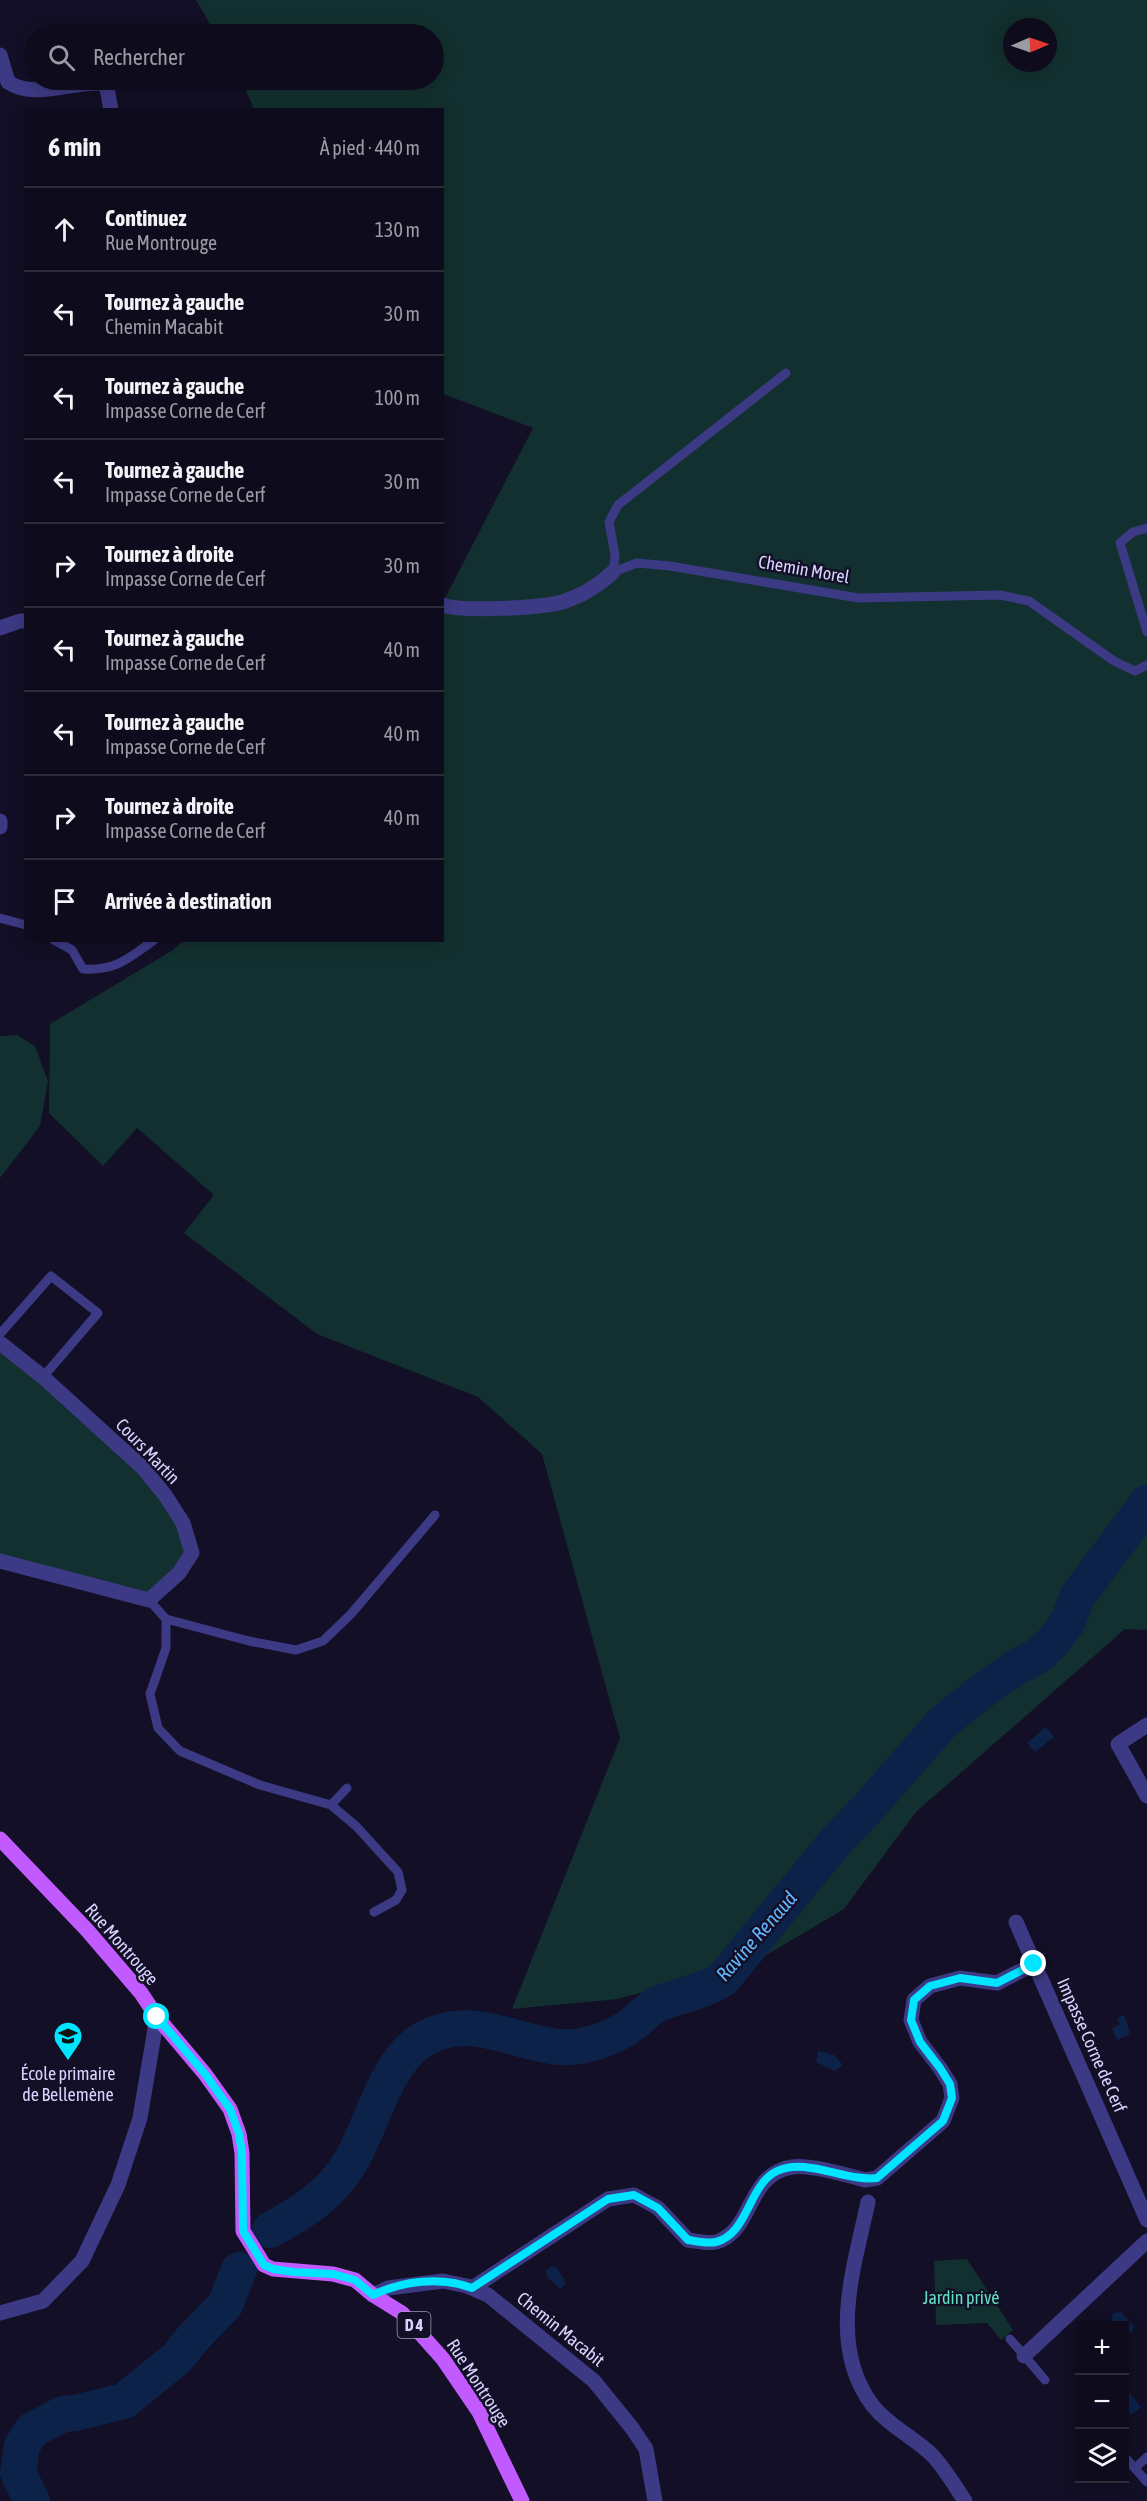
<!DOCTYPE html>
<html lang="fr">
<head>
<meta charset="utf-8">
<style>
  :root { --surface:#0e0b1c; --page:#171425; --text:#f1f3f6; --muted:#9b9ba3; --line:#2e2b3b }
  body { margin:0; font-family:"Asap Condensed",sans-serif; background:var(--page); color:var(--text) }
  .controls { position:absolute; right:18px; bottom:18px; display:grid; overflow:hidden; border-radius:0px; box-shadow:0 3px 15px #0003 }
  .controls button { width:54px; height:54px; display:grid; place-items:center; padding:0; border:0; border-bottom:2px solid var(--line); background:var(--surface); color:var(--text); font:30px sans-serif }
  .compass { position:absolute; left:1003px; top:18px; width:54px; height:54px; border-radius:50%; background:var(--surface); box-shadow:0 3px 15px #0003; rotate:88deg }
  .stop { position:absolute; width:18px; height:18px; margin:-14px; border:4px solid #00e5ff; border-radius:50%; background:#fff }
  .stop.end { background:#00e5ff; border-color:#fff; box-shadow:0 2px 6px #0008 }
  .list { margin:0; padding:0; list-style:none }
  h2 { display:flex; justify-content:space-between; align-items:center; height:78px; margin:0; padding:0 24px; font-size:26px }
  h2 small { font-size:20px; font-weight:400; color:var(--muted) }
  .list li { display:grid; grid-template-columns:39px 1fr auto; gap:18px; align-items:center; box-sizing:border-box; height:84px; padding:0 24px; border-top:2px solid var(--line) }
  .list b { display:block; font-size:22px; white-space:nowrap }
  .list p { margin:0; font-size:20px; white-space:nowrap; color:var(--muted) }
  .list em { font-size:20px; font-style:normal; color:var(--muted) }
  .icon { flex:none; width:33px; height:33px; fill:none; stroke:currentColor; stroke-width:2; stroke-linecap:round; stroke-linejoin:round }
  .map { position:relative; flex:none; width:1147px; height:2501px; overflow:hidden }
  .search { position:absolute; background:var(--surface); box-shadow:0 3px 15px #0003; left:24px; top:24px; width:420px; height:66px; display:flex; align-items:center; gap:15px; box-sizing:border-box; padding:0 21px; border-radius:33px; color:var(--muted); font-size:22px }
  .panel { position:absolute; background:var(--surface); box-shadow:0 3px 15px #0003; left:24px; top:108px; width:420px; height:834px; border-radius:0px }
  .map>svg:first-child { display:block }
</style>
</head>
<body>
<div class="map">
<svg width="1147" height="2501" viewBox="0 0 1147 2501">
  <rect width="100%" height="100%" fill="#130f26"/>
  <path fill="#12302f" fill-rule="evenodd" d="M196,0H1147V1630L1125,1629L916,1812L844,1909L758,1960L618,1999L512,2009L620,1738L542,1454L478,1397L317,1334L184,1233L214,1195L137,1128L103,1166L49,1113L50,1024L173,950L183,941L442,940L443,602L533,428L443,394L442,110L254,109L241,80H434V34H216ZM1012,27H1048V63H1012Z
    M17,1035L35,1046L48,1081L40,1126L0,1178V1036Z
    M0,1343L143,1468L192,1553L149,1600L0,1561Z
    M967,2259L1013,2330L1001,2340L987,2323L936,2325L934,2261Z"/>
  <path fill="#0c2248" d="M1046,1727L1054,1737L1035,1752L1027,1743Z
    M1124,2015L1130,2032L1128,2035L1117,2040L1112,2028L1120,2024L1117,2018Z
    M818,2051L834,2055L843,2065L835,2071L816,2062Z
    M552,2266L558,2269L566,2283L560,2289L548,2278L545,2271Z
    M1121,2312L1134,2326L1132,2332L1128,2333L1125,2331L1124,2326L1118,2325L1111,2320L1114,2313Z
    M1125,2386L1141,2407L1131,2415L1125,2407Z"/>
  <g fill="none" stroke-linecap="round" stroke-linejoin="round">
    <path stroke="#0c2248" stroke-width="36" d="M270,2230C302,2213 330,2195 349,2164C372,2128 384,2063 422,2040C470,2012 511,2042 559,2047C584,2049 616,2038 635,2022C643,2016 648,2009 656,2005C679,1995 702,1993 723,1979L837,1840L867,1809L942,1723L981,1692L1012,1670L1039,1655L1052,1643L1067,1623L1077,1597L1147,1503
      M32,2501L18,2473L22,2446L32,2430L63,2414L75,2413L124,2401L177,2358L192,2339L225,2305L239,2270"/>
    <path stroke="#3d3a85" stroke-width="9" d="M786,373L618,505L609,522L615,555L613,572L637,563L670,566L858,598L1000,595L1029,601L1114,661L1135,671L1147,665
      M1147,528L1133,532L1120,543L1147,632
      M0,918L26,925
      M54,940L72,950L83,969C116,971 127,959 153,941
      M0,1334L51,1276L98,1313L43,1377
      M149,1600L166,1619L249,1641L296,1650L323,1641L351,1614L435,1515
      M166,1619V1648L150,1694L158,1728L180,1751L260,1785L331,1805L356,1826L398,1872L402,1890L396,1900L374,1912
      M331,1805L347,1788
      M1010,2339L1045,2380
      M1124,2456L1147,2482
      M1135,2468L1147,2457"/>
    <path stroke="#3d3a85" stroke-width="15" d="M0,55L8,82C35,100 71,81 102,83L107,88L111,110
      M442,605C462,612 541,608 562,602C582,596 598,586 613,572
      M0,628L20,621H26
      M0,821V827
      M0,1343L43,1377L143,1468L165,1495L183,1523L192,1553L179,1573L149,1600L0,1561
      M1147,1725L1118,1744L1147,1796
      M1016,1922L1147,2220
      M868,2202C854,2268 827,2346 873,2406C889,2426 915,2438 933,2456C945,2469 955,2486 965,2501
      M472,2288L608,2199L634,2195L658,2208L688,2240C697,2241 708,2244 716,2242C754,2231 746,2174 792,2167C809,2164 847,2175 865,2180L877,2178L943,2121L952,2098L950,2084L940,2068L920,2042L911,2020L914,2000L930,1986L960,1978L997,1983L1034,1964
      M373,2295L388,2288L443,2281L467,2286L488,2295L594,2381L632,2428L646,2449L655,2501
      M0,2313L43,2301L82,2261L118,2185L140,2118L157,2017
      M1024,2356L1147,2241"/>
    <path stroke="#c25bff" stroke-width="15" d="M0,1839L87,1930L141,1993L157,2017L205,2074L230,2109L239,2134L242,2153L243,2231L264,2265L273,2269L333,2274L355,2280L373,2295L402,2313L443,2359L479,2412L522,2501"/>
  </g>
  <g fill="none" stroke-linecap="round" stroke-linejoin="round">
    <path stroke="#00e5ff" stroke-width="8" d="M157,2017L205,2074L230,2109L239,2134L242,2153L243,2231L264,2265L273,2269L294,2272L333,2274L355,2280L373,2295C402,2281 441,2276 472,2288L608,2199L634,2195L658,2208L688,2240C696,2241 708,2244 716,2242C749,2233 748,2185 777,2171C806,2157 846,2182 877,2178L943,2121L952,2098L950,2084L940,2068L920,2042L911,2020L914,2000L930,1986L960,1978L997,1983L1034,1964"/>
  </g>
  <defs>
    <g id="school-pin" transform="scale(1.5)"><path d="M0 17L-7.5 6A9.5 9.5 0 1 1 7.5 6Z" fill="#00e5ff" stroke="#130f26"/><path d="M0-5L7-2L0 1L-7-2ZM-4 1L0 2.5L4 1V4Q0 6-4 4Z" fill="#111"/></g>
  </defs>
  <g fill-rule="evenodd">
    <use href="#school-pin" x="68" y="2036"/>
  </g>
  <g text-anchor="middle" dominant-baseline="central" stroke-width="5" stroke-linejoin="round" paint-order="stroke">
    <rect fill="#130f26" stroke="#9e99be" stroke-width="1.5" x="397.5" y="2312" width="33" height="26" rx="4.5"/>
    <g font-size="16" font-weight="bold" fill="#d9d4ff">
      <text x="414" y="2325">D 4</text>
    </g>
    <g font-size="18" fill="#d9d4ff" stroke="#130f26">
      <text transform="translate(804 569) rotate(10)">Chemin Morel</text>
      <text transform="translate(148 1451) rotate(46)">Cours Martin</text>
      <text transform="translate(122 1944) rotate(49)">Rue Montrouge</text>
      <text transform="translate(1092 2045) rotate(66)">Impasse Corne de Cerf</text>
      <text transform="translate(561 2329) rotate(39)">Chemin Macabit</text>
      <text transform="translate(479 2383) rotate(57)">Rue Montrouge</text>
    </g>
    <g font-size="18" fill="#d9d4ff" stroke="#130f26">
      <text x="68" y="2073">École primaire<tspan x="68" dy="21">de Bellemène</tspan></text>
    </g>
    <g font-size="18" fill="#5fe0c0" stroke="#130f26">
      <text x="961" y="2297">Jardin privé</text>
    </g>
    <g font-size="20" font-style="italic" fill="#62b6ff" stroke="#130f26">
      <text transform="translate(756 1936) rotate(-49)">Ravine Renaud</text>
    </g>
  </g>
</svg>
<div class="controls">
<button>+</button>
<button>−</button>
<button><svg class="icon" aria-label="layers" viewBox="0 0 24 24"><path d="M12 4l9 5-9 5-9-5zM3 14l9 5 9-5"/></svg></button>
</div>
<svg class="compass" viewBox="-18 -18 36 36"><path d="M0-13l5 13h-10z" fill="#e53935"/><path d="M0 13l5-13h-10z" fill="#9b9ba3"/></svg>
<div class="stop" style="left:157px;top:2017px"></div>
<div class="stop end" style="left:1034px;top:1964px"></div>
<div class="search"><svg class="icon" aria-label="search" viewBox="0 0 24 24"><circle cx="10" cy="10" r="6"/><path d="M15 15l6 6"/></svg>Rechercher</div>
<section class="panel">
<h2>6 min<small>À pied · 440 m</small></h2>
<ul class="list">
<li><svg class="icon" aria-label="ahead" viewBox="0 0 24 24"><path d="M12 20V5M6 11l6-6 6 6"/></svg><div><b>Continuez</b><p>Rue Montrouge</p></div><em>130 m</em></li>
<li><svg class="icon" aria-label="left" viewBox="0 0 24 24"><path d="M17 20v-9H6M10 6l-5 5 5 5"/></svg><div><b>Tournez à gauche</b><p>Chemin Macabit</p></div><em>30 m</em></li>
<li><svg class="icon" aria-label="left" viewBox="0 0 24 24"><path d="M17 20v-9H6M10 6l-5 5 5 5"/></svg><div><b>Tournez à gauche</b><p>Impasse Corne de Cerf</p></div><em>100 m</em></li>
<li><svg class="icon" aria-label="left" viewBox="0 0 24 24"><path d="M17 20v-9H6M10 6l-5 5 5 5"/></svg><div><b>Tournez à gauche</b><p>Impasse Corne de Cerf</p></div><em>30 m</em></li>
<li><svg class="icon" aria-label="right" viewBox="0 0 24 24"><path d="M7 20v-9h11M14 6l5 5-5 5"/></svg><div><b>Tournez à droite</b><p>Impasse Corne de Cerf</p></div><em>30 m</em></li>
<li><svg class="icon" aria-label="left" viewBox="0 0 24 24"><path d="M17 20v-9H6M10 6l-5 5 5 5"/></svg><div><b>Tournez à gauche</b><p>Impasse Corne de Cerf</p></div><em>40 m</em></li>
<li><svg class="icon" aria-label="left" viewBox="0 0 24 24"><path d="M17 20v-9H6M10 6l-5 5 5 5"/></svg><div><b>Tournez à gauche</b><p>Impasse Corne de Cerf</p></div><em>40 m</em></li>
<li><svg class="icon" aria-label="right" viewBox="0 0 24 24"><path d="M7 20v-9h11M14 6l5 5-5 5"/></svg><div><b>Tournez à droite</b><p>Impasse Corne de Cerf</p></div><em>40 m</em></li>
<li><svg class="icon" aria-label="arrive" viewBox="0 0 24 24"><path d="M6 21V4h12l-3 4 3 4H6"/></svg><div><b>Arrivée à destination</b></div></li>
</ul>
</section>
</div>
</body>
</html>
